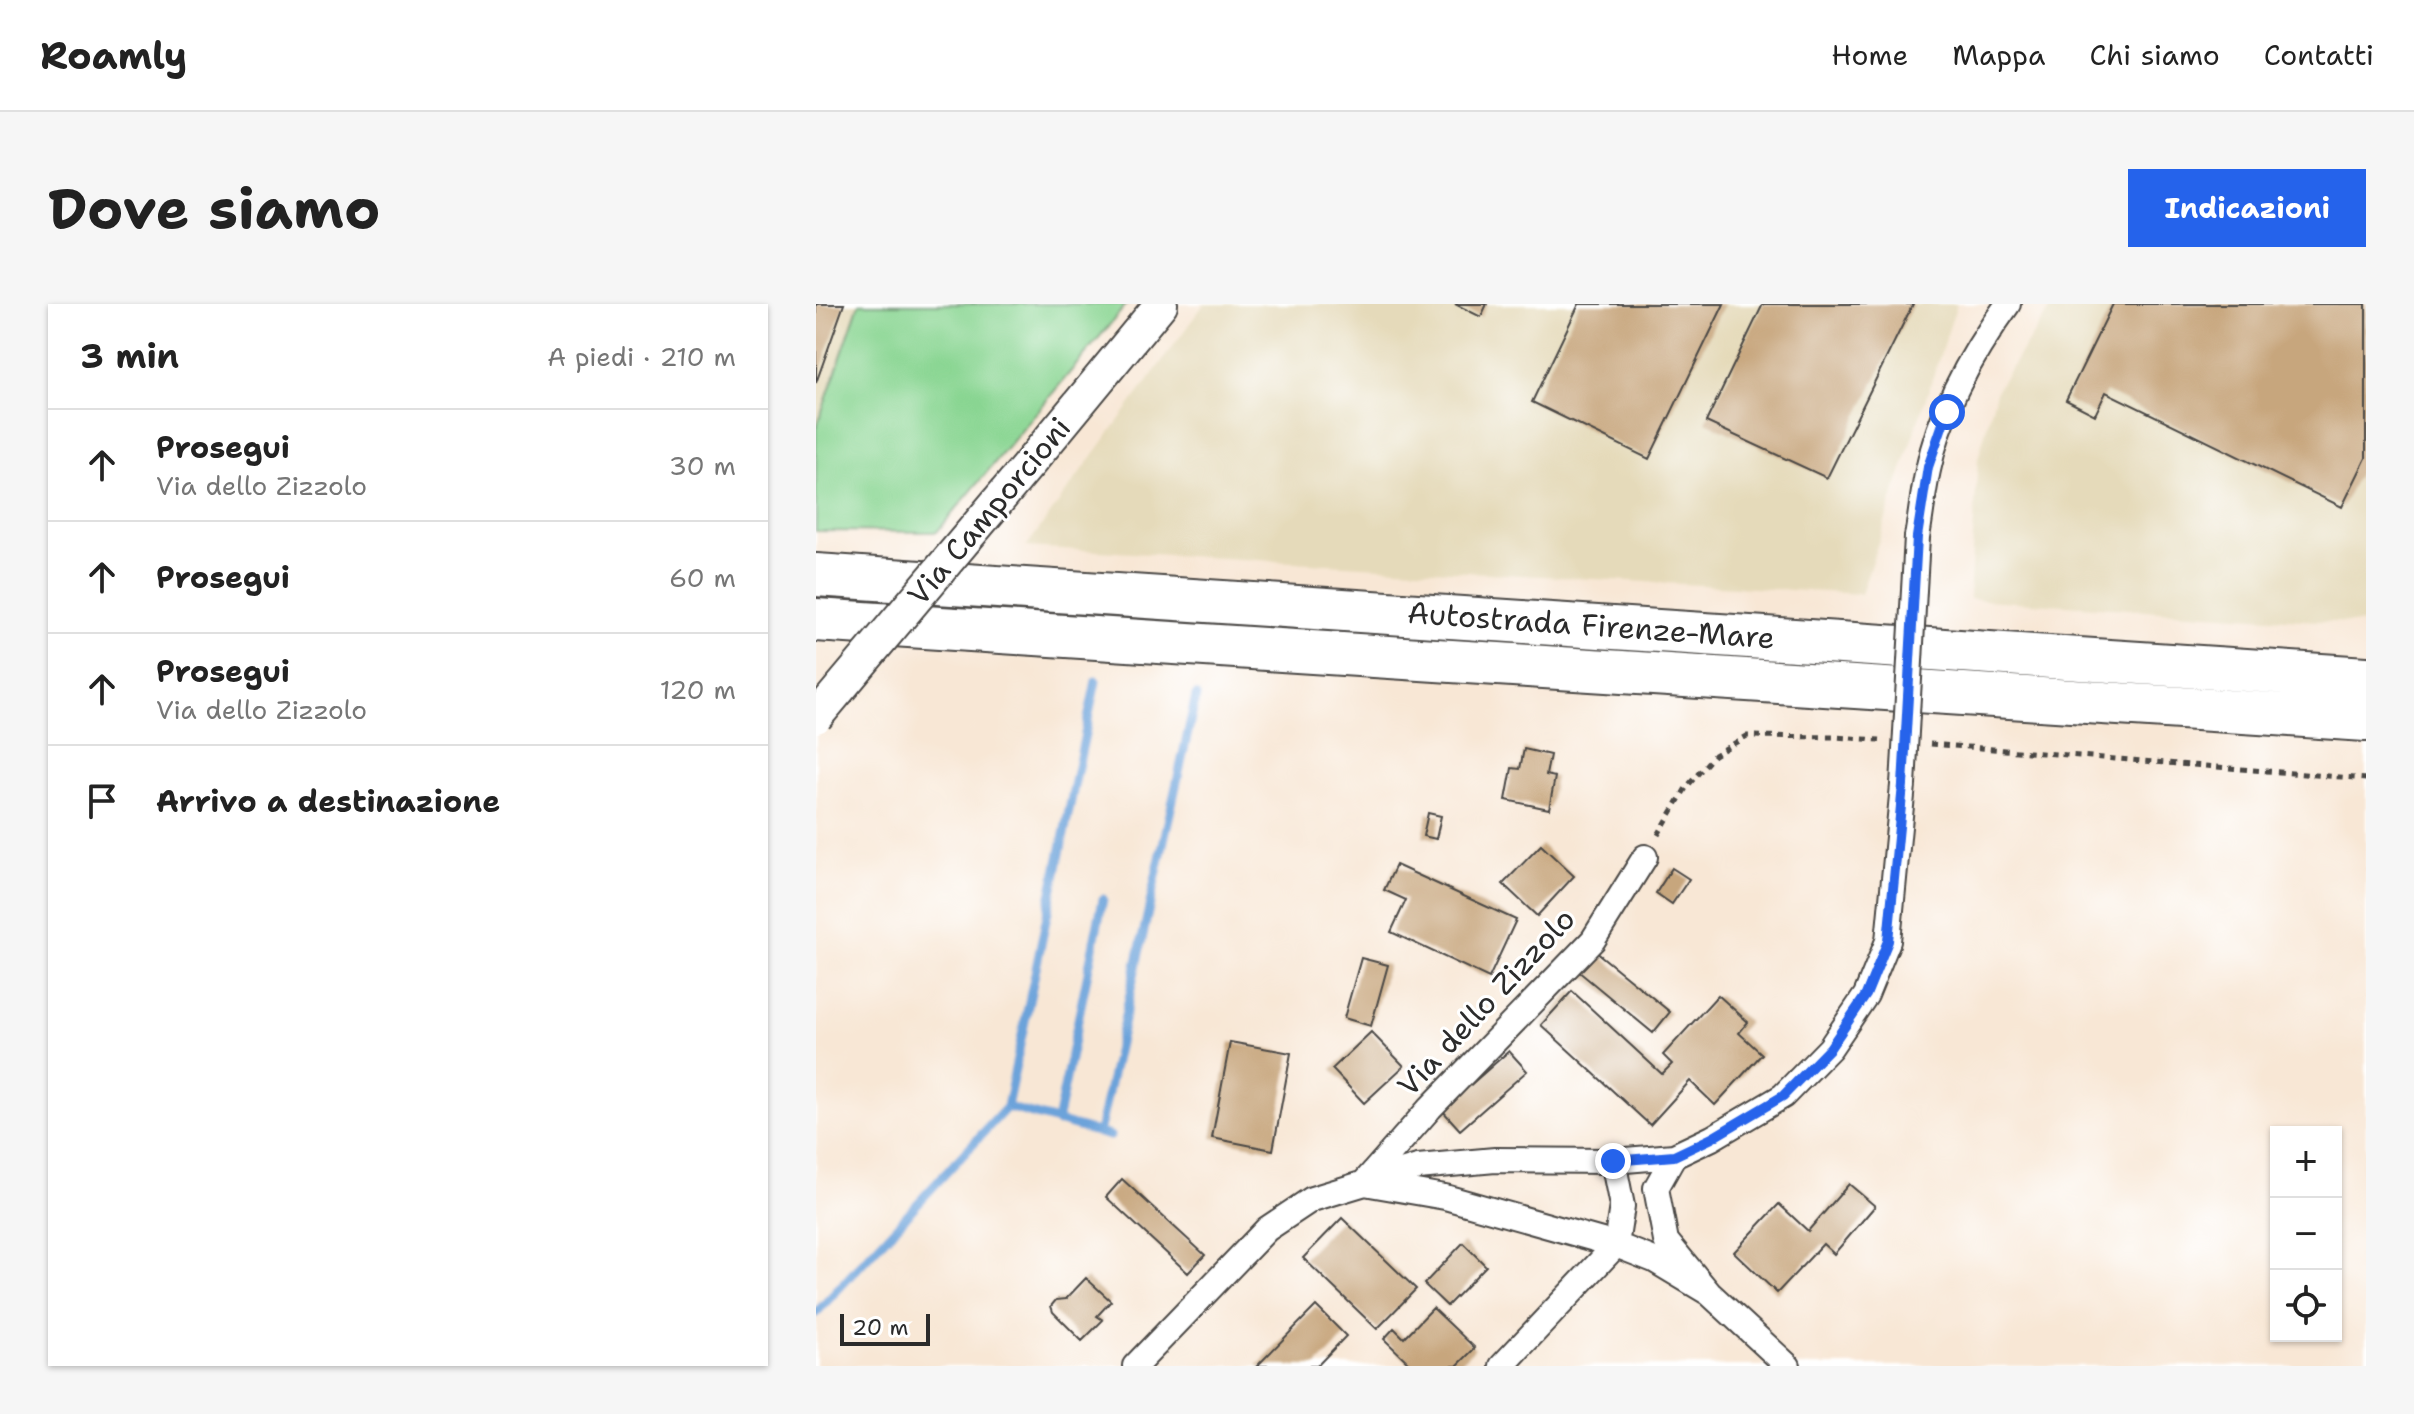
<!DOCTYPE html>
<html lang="it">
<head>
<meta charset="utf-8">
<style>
  :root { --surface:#fff; --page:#f6f6f6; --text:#222; --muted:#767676; --line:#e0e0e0; --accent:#2563eb }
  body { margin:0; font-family:"Shantell Sans",sans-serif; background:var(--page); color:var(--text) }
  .controls { position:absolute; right:24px; bottom:24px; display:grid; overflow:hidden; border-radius:0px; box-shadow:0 2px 6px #0004 }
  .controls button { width:72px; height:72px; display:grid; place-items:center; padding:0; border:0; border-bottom:2px solid var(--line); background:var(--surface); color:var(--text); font:40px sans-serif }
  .scale { position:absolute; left:24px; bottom:20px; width:90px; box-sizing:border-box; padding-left:8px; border:4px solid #2b2b2b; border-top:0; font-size:22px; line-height:28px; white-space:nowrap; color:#2b2b2b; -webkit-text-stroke:6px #fff; paint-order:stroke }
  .stop { position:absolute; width:24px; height:24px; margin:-18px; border:6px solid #2563eb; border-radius:50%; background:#fff }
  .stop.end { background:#2563eb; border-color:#fff; box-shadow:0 2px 8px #0008 }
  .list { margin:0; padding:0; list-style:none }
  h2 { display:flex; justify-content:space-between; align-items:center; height:104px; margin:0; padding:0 32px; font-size:34px }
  h2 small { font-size:26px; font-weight:400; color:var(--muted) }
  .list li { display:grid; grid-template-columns:52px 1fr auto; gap:24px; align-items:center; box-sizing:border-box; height:112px; padding:0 32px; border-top:2px solid var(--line) }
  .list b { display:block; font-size:30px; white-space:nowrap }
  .list p { margin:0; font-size:26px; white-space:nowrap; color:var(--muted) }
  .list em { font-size:26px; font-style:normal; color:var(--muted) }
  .icon { flex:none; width:44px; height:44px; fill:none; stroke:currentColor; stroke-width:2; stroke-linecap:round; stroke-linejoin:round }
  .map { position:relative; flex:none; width:1550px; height:1062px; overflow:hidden; border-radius:0px }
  header { display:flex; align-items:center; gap:48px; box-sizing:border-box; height:112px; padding:0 40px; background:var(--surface); border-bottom:2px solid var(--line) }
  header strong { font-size:38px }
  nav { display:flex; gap:44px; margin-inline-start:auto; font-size:28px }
  .intro { display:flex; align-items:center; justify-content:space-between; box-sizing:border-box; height:192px; padding:0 48px }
  h1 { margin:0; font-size:56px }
  .button { padding:20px 36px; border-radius:0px; background:var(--accent); color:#fff; font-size:28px; font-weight:700 }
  main { display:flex; gap:48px; padding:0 48px }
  aside { flex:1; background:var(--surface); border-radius:0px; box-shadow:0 2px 6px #0004 }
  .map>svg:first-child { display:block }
</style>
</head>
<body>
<header>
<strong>Roamly</strong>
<nav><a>Home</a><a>Mappa</a><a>Chi siamo</a><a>Contatti</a></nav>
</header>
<div class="intro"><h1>Dove siamo</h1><a class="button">Indicazioni</a></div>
<main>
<aside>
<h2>3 min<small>A piedi · 210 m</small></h2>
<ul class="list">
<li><svg class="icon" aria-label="ahead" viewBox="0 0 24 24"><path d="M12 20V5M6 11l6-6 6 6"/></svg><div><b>Prosegui</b><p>Via dello Zizzolo</p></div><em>30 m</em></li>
<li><svg class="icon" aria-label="ahead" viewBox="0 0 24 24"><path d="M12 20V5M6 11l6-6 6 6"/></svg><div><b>Prosegui</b></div><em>60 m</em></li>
<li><svg class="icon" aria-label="ahead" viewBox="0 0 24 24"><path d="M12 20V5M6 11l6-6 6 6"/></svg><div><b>Prosegui</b><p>Via dello Zizzolo</p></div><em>120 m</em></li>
<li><svg class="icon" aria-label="arrive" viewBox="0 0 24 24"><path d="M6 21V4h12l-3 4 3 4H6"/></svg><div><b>Arrivo a destinazione</b></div></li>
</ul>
</aside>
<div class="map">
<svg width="1550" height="1062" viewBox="0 0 1550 1062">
  <rect width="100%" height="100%" fill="#fff"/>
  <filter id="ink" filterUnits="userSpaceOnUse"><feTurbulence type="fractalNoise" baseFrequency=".0125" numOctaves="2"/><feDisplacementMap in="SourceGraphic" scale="16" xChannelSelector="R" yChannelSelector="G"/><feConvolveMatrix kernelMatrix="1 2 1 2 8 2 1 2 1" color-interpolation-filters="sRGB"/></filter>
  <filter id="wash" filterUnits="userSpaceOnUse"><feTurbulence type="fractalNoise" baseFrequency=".006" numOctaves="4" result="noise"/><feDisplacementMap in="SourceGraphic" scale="32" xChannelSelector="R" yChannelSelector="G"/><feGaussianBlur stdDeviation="1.8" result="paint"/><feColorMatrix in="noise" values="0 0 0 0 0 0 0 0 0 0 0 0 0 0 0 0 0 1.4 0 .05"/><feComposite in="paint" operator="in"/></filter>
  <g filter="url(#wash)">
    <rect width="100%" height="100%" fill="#f8e7d5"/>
    <path fill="#e5daba" d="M0,0H43L0,125Z
      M388,0H1141L1045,290L210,243Z
      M1237,0H1550V320L1153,295L1162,155L1181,85Z"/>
    <path fill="#89d592" stroke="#5a805e" stroke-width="2" d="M43,0H311L121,228L0,227V125Z"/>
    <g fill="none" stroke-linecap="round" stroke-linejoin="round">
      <path stroke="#6ca3da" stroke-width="9" d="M280,377L191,803L294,832
        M241,818L287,595
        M283,829L380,392
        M0,1009L191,803"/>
    </g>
    <g id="blocks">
      <path fill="#c7a67d" d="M0,0H28L0,79Z
        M639,0H671L665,13Z
        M763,0H908L833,155L716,98Z
        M947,0H1097L1011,174L890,118Z
        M1297,0H1550V154L1526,203L1290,88L1279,111L1250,96Z
        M708,445L734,451L730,471L739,473L733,505L690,496L696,464L704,465Z
        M612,509L625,512L620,535L607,532Z
        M725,541L758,572L721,612L687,580Z
        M580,561L700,616L673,674L575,628L590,596L568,586Z
        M856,564L873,575L856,600L840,589Z
        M779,647L854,708L837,729L762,667Z
        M545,654L572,661L555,722L528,714Z
        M756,687L846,770L856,760L847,751L902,691L932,718L923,729L946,750L899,801L874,777L834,821L725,721Z
        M555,728L588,762L548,799L516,765Z
        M414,738L475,749L457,846L396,834Z
        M693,747L711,767L644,826L626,806Z
        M306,875L389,951L372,969L290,893Z
        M1033,880L1059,902L1018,950L1007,940L961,989L918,948L963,900L992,927Z
        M526,914L600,985L561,1025L487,954Z
        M647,939L670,962L631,1002L608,980Z
        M270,974L295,997L281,1012L287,1016L266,1037L237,1008L235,1002L240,996L250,995Z
        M500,1002L530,1032L501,1062H441Z
        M617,1004L659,1044L641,1062H596L568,1035L578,1024L588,1034Z"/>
    </g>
  </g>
  <g filter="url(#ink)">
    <use href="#blocks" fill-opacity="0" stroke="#4a4744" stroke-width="2"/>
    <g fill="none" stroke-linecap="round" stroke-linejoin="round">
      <g stroke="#4a4744" stroke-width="28">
        <path id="street" d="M1101,233C1105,211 1107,188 1112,166C1124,107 1157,48 1192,0
          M858,852L840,884L850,937L893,989L972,1062
          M548,879L614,804L777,636L829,553
          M554,880L629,893L800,941L838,956L893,989
          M319,1062L451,925L496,895L602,863L679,856L797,857L858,852L896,834L967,792L1014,744L1050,691L1072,637L1087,481
          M686,1062L800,941L806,902L797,857"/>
      </g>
      <g stroke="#4a4744" stroke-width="36">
        <path id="secondary" d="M213,160L345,0"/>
      </g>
      <g stroke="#4a4744" stroke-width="46">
        <path id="highway" d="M0,271L1550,374
          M0,316L1550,416"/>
      </g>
      <path stroke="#4a4744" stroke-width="5" stroke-dasharray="6 6" stroke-linecap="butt" d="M1114,440L1550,475
        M842,531L870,484L898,451L931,432L1018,433L1064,436"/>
      <use href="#street" stroke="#fff" stroke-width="24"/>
      <use href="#secondary" stroke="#fff" stroke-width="32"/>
      <use href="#highway" stroke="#fff" stroke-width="42"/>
      <g stroke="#4a4744" stroke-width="28" stroke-linecap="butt">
        <path id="street-bridge" d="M1087,481L1101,233"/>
      </g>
      <g stroke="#4a4744" stroke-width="36" stroke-linecap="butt">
        <path id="secondary-bridge" d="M0,413L213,160"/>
      </g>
      <use href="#street-bridge" stroke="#fff" stroke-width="24"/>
      <use href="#secondary-bridge" stroke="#fff" stroke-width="32"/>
    </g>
  </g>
  <g fill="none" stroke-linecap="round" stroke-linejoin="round" filter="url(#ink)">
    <path stroke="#2563eb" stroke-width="10" d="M797,857L858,852L896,834L967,792L1014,744L1050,691L1072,637L1087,481L1101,233L1112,163L1131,108"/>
  </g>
  <g text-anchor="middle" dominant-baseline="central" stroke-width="6" stroke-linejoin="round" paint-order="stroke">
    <g font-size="30" fill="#2b2b2b" stroke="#fff">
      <text transform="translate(173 207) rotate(-50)">Via Camporcioni</text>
      <text transform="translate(775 321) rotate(4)">Autostrada Firenze-Mare</text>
      <text transform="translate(670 698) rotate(-47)">Via dello Zizzolo</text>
    </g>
  </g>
</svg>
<div class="controls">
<button>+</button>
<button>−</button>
<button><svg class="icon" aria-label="locate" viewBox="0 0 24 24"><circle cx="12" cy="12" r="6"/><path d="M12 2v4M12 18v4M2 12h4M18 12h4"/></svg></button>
</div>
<div class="scale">20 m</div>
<div class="stop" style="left:1131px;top:108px"></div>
<div class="stop end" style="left:797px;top:857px"></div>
</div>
</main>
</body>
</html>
